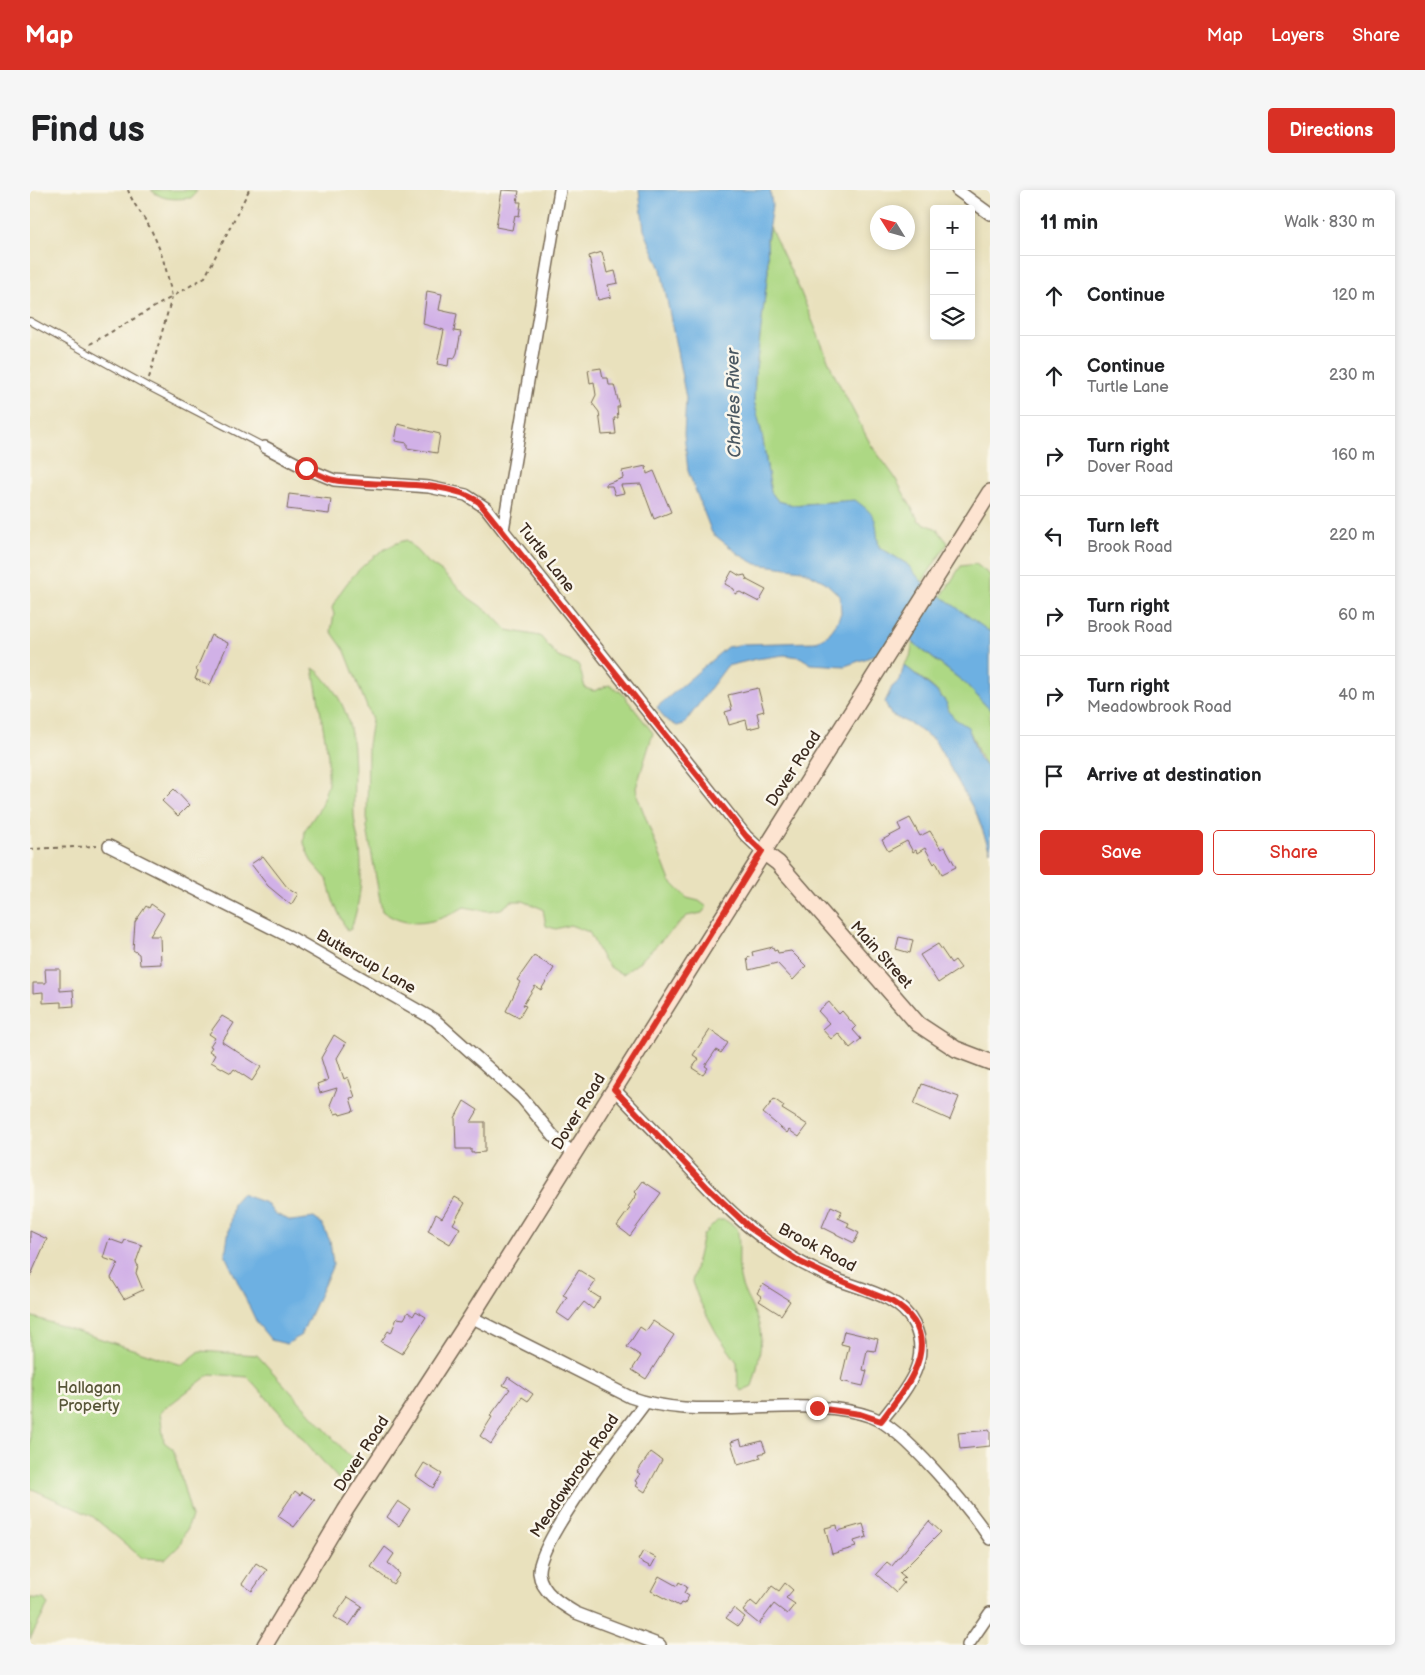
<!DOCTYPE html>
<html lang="en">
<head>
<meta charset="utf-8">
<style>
  :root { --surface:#fff; --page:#f6f6f6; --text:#202124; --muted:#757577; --line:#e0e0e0; --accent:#d93025 }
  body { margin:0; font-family:"Balsamiq Sans",sans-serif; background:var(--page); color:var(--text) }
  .controls { position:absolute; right:15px; top:15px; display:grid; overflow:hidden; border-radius:5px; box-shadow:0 2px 8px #0003 }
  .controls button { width:45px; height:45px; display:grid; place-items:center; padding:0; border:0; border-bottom:1px solid var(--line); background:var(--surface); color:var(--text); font:25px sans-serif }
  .compass { position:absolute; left:840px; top:15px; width:45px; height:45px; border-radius:50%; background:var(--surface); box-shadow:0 2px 8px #0003; rotate:307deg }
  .stop { position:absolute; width:15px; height:15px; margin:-11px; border:4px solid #d93025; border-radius:50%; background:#fff }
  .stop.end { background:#d93025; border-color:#fff; box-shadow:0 1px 5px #0008 }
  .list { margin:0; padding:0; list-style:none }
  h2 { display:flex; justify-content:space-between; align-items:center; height:65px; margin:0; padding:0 20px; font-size:21px }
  h2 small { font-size:16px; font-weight:400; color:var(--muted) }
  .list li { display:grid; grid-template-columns:32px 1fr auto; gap:15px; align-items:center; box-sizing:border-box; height:80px; padding:0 20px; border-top:1px solid var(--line) }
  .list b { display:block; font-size:19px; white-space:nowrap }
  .list p { margin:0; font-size:16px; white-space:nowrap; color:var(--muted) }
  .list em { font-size:16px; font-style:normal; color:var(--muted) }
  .actions { display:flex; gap:10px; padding:15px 20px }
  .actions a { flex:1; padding:11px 0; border:1px solid var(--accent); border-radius:5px; text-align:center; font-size:18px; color:var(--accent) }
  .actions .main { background:var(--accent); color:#fff }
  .icon { flex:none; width:28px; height:28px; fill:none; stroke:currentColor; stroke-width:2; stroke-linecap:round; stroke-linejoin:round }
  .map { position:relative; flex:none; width:960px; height:1455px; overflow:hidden; border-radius:5px }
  header { display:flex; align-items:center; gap:30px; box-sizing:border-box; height:70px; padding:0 25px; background:var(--accent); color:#fff }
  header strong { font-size:24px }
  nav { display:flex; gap:28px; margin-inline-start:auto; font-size:18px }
  .intro { display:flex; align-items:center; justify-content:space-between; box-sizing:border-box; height:120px; padding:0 30px }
  h1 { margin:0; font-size:35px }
  .button { padding:12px 22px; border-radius:5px; background:var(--accent); color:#fff; font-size:18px; font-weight:700 }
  main { display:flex; gap:30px; padding:0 30px }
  aside { flex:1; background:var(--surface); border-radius:5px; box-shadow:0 2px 8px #0003 }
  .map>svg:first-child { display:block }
</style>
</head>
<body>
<header>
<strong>Map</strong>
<nav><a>Map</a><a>Layers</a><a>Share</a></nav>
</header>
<div class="intro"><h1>Find us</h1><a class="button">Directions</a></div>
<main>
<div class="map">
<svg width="960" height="1455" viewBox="0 0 960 1455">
  <rect width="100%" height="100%" fill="#fbf7ec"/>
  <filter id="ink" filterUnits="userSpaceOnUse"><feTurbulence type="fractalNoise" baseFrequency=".02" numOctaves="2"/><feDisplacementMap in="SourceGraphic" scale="10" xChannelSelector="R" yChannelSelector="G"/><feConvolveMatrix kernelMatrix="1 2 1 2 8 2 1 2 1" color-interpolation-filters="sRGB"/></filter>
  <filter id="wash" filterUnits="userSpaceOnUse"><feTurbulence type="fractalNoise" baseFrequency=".0096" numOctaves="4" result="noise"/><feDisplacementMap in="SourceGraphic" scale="20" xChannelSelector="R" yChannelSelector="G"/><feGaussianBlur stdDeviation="1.12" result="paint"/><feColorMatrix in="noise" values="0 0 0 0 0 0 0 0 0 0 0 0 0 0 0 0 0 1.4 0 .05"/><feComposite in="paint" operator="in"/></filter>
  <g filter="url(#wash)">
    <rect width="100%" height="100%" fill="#e9e1bd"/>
    <path fill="#add884" stroke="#748151" d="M121,0H168L161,8C146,9 133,11 121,0Z
      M740,37L769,98L803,182L841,255L864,286L889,331L907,339L918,353L892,392L877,374L849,357L846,344L810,311L763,315L748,311L741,302L732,244L724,211L725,187L738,81L737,49Z
      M377,350L396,371L412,382L439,408L462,424L477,440L510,446L528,467L549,475L555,498L564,501L579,495L591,502L623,543L606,598L608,608L640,691L657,708L669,711L677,717L672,723L657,726L607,774L593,784C571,776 570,761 559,742L540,735L526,739L516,736L513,719L493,711H482L471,719L458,721L434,717C407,733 379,741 352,721L337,638L338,555L342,530L315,461L301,441L304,424L302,418C313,391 348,356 377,350Z
      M946,374L960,385V442L911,407L931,376Z
      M883,453L936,494L960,520V582C949,568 948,559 941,544C936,535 931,534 924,528C918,523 919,517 915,511C906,497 887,486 874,475L880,467Z
      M283,478C290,482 294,488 299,494C331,533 322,579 324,626C325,637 328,649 330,660C333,688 330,713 321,739L317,741L303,711L297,689L281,671L274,653L275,640L290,618L298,594V566Z
      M688,1030H695L707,1038C711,1055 707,1071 710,1088C713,1105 725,1119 729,1135C734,1150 727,1182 722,1196L711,1201L708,1196L707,1172L687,1144L669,1110L662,1092L673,1045Z
      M0,1126L152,1175L170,1161L227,1165L323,1270L310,1291L218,1187L180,1184L130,1222L134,1252L143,1259L162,1327L149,1356L136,1369L112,1368L62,1326L0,1298Z
      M0,1408L14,1409L18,1415L0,1449Z"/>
    <path fill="#6db0e2" stroke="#546d80" d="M609,0H740L742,15L737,49L738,81L725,187L724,211L732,244L741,302L748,311L763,315L825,310C851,329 844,329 849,357L877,374L892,392L960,442V520L936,494L872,444L843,466L815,476L781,474L770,467L754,465L726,469L697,476L654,534L647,536L635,529L627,517L697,457L714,454L785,452L798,445L805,436L811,423L810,406L795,392L772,380L726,374L710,365L682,343L658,281L654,244L656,208L631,79L614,40Z
      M874,475L905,500L916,512L918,521L925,529L938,537L949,568L960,582V661L947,625L905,551L883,535L861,525L855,512L862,497L870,490Z
      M211,1004L236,1013L244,1023L261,1031L284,1028L292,1034L300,1051L303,1075L271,1145L257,1154L241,1150L227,1133L195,1065L203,1013Z"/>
    <g id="blocks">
      <path fill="#d1b1e7" d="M472,0L489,1L487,12H491L489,26L485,25L482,40L466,37Z
        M572,62L577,83L585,81L588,93L578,95L581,107L568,110L559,66Z
        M397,101L412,104L409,120L427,124L424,141L431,142L427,163L424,169L419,168L418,176L407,174L414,140L393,134Z
        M571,178L573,188H578L579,195H584L590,217H587L588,228H584L586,244L572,245L569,222L562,213L566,205L564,192L560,193L558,180Z
        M368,234L410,244L407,263L377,258V253L365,251Z
        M616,276L617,284L624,281L641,322L624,329L611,294L591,295L594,303L585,305L582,296H576V294L593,288L592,281Z
        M259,304L301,309L299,324L257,319Z
        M702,381L710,386L715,385L717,390L736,400L729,412L710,402L705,404L704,399L695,394Z
        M181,445L198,453L180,495L165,489L168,481L166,480Z
        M728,498L734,521L727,523L730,536L718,539L716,530L699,535L695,522L702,520L698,505Z
        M144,599L159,615L148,626L132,611Z
        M880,628L890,646L900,641L911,659L915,657L926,677L912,684L906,672L904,674L895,658L887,663L886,660L883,662L877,651L858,661L852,650L871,640L868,634Z
        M233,666L257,697L268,704L261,715L238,696L221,674Z
        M121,714L134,723L120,746H130L131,774L110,775L109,764L103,760L105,732L116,716L119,718Z
        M869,747L883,750L880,763L866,759Z
        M908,754L921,773L925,770L931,778L908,793L890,765Z
        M743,757L744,761L747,760L748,763L761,761L776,776L763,790L747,773L719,780L717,768L723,766L722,762Z
        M504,766L524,778L511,800L505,796L493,815L496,816L489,828L476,821L490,792L487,790Z
        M15,779H30V801L43,800L44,816L31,817V812L13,813V802L3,803V793H16Z
        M799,812L809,824L812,821L826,837L823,840L831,849L820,858L808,843L801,849L792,839L799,833L788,821Z
        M192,826L204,833L192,852L231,877L222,891L204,879L201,883L181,872L185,865L179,861L182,857L180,856L185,848L179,844Z
        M680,840L698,853L691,863L686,860L675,876L678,878L673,885L662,878L669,869L663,865Z
        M304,845L316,853L307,868L314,889L318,887L325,907L320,908L324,921L310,925L309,923L305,924L300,915L307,898L290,903L287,894L298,890L291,868Z
        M892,894L929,907L920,930L884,914Z
        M744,909L754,916L752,919L778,935L769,947L759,940L757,943L733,923Z
        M434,911L448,920L441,932H455V962L441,963V959H426L425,928Z
        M613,991L631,1003L600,1046L587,1036L600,1018L598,1017L607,1004L605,1002Z
        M425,1007L435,1013L423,1034L430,1038L420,1054L398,1041L406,1024L412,1028Z
        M801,1016L812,1021L808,1028L819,1033L817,1037L829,1043L824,1053L792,1037Z
        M0,1041L17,1049L0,1087Z
        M79,1049L93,1054L95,1050L112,1055L106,1072L108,1076L106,1083L113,1100L94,1109L81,1088L88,1073L73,1068Z
        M549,1080L566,1091L559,1101L570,1108L563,1119L554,1112L539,1131L527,1123L537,1107L533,1105Z
        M733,1094L760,1111L751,1125L729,1111L732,1107L727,1103Z
        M386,1121L396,1127L372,1164L351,1152L358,1141L361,1143L367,1128L374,1129L378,1122L383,1126Z
        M623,1131L644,1145L616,1189L602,1180L611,1166L597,1157L610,1137L616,1141Z
        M814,1141L848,1149L845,1161L837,1160L833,1180L837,1181L833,1196L811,1191L819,1156L811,1154Z
        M478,1187L503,1204L498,1211L492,1207L461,1254L450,1246L462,1227L460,1226L480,1199L473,1195Z
        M960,1240V1256L930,1259L928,1243Z
        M710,1249L712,1256L732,1251L736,1262L729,1264L731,1268L708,1275L701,1252Z
        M621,1262L632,1270L615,1302L606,1296L608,1293L605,1291L610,1284L607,1282Z
        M394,1273L412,1284L403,1298L386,1286Z
        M265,1301L270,1305L272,1302L285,1310L264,1337L248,1326Z
        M368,1311L380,1319L369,1336L357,1327Z
        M899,1331L911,1342L870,1383L875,1387L871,1391L874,1393L866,1402L846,1384L857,1372L862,1376Z
        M833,1334L837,1347L824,1351L826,1357L802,1364L795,1338L807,1335L808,1341Z
        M355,1357L364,1364L358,1373L370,1384L363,1394L341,1377Z
        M613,1361L626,1368L621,1377L608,1370Z
        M226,1373L237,1380L222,1401L212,1394Z
        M629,1386L647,1396L649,1392L657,1397L654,1403L659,1406L654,1414L651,1413L649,1416L621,1401Z
        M755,1393L763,1400L756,1408L765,1414L757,1424L744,1414L729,1434L713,1421L721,1411L727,1416L742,1396L749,1401Z
        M318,1407L332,1416L319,1436L304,1427Z
        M704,1418L715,1427L708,1436L696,1428Z"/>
    </g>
  </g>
  <g filter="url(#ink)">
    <use href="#blocks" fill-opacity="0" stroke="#786a56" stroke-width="1"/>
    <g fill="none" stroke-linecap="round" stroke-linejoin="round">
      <g stroke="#786a56" stroke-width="8">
        <path id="lane" d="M0,131L117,196L235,257"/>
      </g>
      <g stroke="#786a56" stroke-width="14">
        <path id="street" d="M530,0L473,340L716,646L732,661
          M927,0L960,24
          M235,257L275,278L304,290L399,297L436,305L456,318L473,340
          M79,656L262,748L405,830L492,908L525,948L543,963
          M584,899C605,921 626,942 647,965C680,1000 711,1036 753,1062C767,1071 784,1080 800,1087C828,1099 869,1104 884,1134C903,1172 873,1203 851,1231
          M441,1127L600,1207C638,1221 677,1219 717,1218C757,1217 803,1213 842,1227C873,1238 940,1319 960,1349
          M615,1213C593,1243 507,1352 509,1383C511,1402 531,1414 546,1423L630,1455
          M938,1455L960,1423"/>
      </g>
      <g stroke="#786a56" stroke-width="18">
        <path id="secondary" d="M732,661L748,673L888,834L926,859L960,872
          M235,1455L315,1321L441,1127L960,302"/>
      </g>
      <path stroke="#786a56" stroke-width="2" stroke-dasharray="4 4" stroke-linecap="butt" d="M60,154L142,107C138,85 133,65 123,44C116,28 104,17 98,0
        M119,188L142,107L175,87L219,0
        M0,659L67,656"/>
      <use href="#lane" stroke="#fff" stroke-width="5.5"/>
      <use href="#street" stroke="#fff" stroke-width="11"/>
      <use href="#secondary" stroke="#fde4d1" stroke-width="15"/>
    </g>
  </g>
  <g fill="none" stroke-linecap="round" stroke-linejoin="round" filter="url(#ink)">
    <path stroke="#d93025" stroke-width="6" d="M276,278C285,282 294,288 304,290C345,298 414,287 449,312L716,646L732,661L584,899L678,998L720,1038L770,1072L799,1086L861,1111C919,1146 880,1193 851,1231L830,1224L787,1218"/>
  </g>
  <g text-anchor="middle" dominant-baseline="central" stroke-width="5" stroke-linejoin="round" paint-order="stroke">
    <g font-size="16" fill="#3b2a1e" stroke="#fbf7ec">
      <text transform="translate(516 368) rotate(52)">Turtle Lane</text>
      <text transform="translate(764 579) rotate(-57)">Dover Road</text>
      <text transform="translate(851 765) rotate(48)">Main Street</text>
      <text transform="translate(336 772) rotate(30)">Buttercup Lane</text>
      <text transform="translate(549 922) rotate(-58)">Dover Road</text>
      <text transform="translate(787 1058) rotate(28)">Brook Road</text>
      <text transform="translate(332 1264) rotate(-57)">Dover Road</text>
      <text transform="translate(545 1286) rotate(-56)">Meadowbrook Road</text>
    </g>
    <g font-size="16" fill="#585638" stroke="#fbf7ec">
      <text x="59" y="1198">Hallagan<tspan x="59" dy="18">Property</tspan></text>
    </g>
    <g font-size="18" font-style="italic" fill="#4c5963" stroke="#fbf7ec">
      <text transform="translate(704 213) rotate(-91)">Charles River</text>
    </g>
  </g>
</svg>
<div class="controls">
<button>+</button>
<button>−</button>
<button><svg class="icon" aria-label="layers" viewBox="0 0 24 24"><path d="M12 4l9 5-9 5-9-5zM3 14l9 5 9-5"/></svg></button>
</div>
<svg class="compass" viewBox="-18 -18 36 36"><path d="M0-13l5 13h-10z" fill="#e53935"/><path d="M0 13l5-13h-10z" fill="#757577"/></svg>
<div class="stop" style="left:276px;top:278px"></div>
<div class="stop end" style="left:787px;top:1218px"></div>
</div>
<aside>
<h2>11 min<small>Walk · 830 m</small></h2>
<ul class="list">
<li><svg class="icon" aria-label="ahead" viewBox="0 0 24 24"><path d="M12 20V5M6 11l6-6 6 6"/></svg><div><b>Continue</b></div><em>120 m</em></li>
<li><svg class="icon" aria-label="ahead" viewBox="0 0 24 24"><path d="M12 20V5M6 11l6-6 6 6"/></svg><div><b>Continue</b><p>Turtle Lane</p></div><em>230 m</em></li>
<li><svg class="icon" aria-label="right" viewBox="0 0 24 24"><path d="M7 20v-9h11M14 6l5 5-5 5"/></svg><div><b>Turn right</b><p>Dover Road</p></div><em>160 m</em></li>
<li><svg class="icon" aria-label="left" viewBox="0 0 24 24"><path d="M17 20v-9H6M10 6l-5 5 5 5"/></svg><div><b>Turn left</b><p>Brook Road</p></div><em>220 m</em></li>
<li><svg class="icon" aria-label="right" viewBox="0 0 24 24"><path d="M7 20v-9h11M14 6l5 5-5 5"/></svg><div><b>Turn right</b><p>Brook Road</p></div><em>60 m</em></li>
<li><svg class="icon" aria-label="right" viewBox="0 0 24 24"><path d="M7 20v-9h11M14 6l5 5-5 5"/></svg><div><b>Turn right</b><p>Meadowbrook Road</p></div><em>40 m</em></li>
<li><svg class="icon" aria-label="arrive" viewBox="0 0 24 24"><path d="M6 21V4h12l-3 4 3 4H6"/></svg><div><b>Arrive at destination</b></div></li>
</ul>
<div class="actions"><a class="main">Save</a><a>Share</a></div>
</aside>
</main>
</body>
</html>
